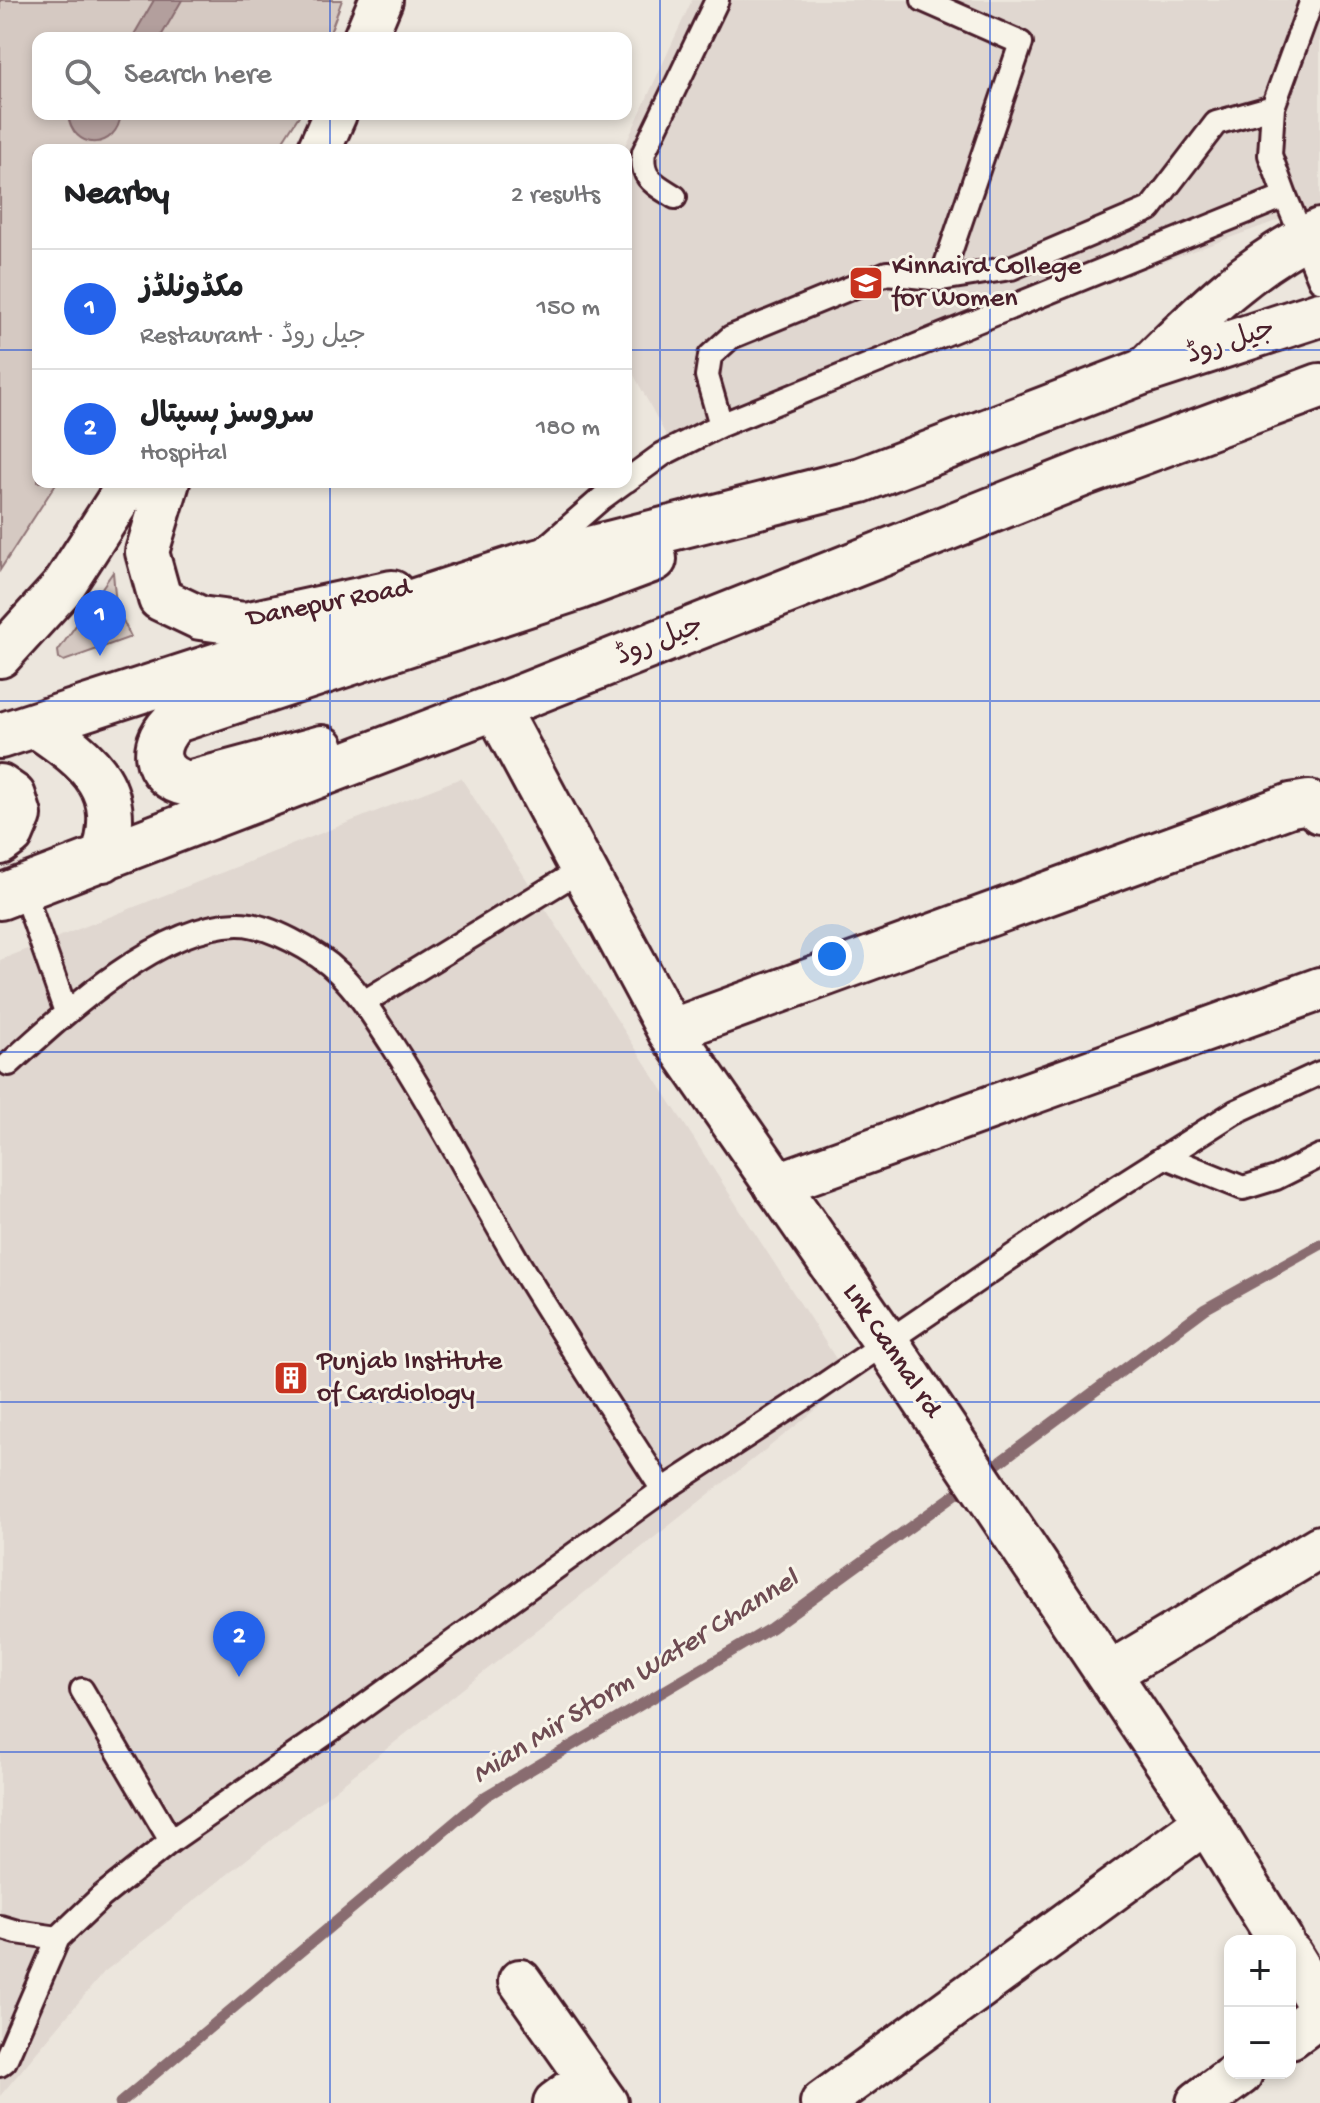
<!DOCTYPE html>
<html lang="en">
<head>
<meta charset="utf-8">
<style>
  :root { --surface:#fff; --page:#f2f2f2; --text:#202124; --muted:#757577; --line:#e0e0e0; --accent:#2563eb }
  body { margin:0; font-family:"Gochi Hand","Playpen Sans Arabic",sans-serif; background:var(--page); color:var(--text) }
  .controls { position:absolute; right:24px; bottom:24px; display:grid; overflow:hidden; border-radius:16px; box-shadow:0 4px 12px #0003 }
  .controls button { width:72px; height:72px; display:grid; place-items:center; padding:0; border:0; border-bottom:2px solid var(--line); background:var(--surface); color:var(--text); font:40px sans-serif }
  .you { position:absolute; left:832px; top:956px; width:28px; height:28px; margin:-20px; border:6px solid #fff; border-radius:50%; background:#1a73e8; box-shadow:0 0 0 12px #1a73e833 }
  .badge { display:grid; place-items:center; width:52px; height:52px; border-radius:50%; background:var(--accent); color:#fff; font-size:26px; font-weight:700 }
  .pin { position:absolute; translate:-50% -66px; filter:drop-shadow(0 2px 4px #0008) }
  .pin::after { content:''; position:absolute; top:42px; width:28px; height:24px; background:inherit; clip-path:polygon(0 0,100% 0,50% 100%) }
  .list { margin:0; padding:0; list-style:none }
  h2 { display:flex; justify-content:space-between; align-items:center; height:104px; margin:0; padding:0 32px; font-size:34px }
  h2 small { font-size:26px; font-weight:400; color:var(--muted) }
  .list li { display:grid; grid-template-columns:52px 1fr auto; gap:24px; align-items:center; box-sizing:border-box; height:120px; padding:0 32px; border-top:2px solid var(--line) }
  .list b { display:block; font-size:30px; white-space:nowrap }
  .list p { margin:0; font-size:26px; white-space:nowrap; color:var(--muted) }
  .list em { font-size:26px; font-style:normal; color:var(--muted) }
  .icon { flex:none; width:44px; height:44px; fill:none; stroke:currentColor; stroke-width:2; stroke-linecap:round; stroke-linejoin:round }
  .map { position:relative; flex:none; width:1320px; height:2103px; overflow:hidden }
  .search { position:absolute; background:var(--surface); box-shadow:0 4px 12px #0003; left:32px; top:32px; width:600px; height:88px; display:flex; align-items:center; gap:20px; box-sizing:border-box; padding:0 28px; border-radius:16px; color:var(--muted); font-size:30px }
  .panel { position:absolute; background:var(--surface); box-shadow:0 4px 12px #0003; left:32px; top:144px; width:600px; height:344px; border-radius:16px }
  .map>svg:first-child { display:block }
</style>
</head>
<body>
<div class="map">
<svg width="1320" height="2103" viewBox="0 0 1320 2103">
  <rect width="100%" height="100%" fill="#ece6dd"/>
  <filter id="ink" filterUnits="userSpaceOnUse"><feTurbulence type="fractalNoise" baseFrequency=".0125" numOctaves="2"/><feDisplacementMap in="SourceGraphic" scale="16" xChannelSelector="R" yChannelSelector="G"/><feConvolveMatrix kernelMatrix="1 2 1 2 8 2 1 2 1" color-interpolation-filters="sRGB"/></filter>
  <g filter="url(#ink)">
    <path fill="#e0d7d0" d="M692,0H1320V205L669,441L626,360V150H623Z
      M461,778L851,1382L104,1972L0,2096V960Z"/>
    <path fill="#d5c9c2" stroke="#907476" stroke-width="2" d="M0,0H342L328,38H38V114H300L277,150H38V482H57L0,570Z
      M113,572L116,606L131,637L64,661L59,658L58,651Z"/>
    <path fill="#b39f9d" stroke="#896c6f" stroke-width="2" d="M154,0H182L160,38H132Z
      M68,114H121C117,151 72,152 68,114Z"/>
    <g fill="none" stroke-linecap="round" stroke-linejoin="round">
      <path stroke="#896c6f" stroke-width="11" d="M985,1473L1205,1309L1320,1245
        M120,2103L486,1796L771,1628L971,1483"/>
      <g stroke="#4a1f2b" stroke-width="28">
        <path id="service" d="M923,0L1021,43L941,279
          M1312,0L1273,107L1270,155L1285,196L1320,280
          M675,197C655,184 640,179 644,152L717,0
          M721,425L707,376L710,356L731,337L887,273L941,279L1011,268L1150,209L1216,123L1273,107
          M626,481L663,454L721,425L1285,196
          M539,553L602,498L624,482
          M23,889L66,1012
          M364,1002L582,869
          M9,1064C64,1014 158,926 237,924C267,923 318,952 339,973C361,994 376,1021 393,1046C439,1117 477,1192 520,1265C566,1341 615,1415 663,1490
          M1166,1157L1243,1188L1276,1178L1320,1156
          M82,1690L171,1841
          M0,1927L17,1932L58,1938
          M0,2065L5,2061L58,1938L101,1897L171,1841L341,1723L663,1490L812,1393L1076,1213L1235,1112L1320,1073"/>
      </g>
      <g stroke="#4a1f2b" stroke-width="48">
        <path id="minor" d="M365,38L381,0
          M319,150L335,114
          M1142,372C1196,318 1250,263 1320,230
          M168,482L147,552L160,599L200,618L245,624L392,592
          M0,656L62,588L130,482
          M670,1031L1291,805L1309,802L1320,812
          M775,1185L1320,989
          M1108,1674L1320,1547
          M520,1981L606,2103
          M555,2103L588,2079
          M822,2103L1207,1821"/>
      </g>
      <g stroke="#4a1f2b" stroke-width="50">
        <path id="tertiary" d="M496,707L670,1031L886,1342L1207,1821L1281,1941
          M1290,1955L1320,2004
          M1290,2036L1320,2014
          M1199,2103L1240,2073"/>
      </g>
      <g stroke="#4a1f2b" stroke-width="50">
        <path id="secondary" d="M38,726C91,762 126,789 103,859
          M0,736L526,565L861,480L1142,372L1320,314
          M322,748L188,784C151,776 150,742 176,720L579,587L654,559
          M0,787L13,796L19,815L11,834L0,842
          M0,897L496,707L1085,473L1320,386"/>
      </g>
      <use href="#service" stroke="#f7f3e8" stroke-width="22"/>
      <use href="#minor" stroke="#f7f3e8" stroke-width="42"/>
      <use href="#tertiary" stroke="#f7f3e8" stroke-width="44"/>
      <use href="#secondary" stroke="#f7f3e8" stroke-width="44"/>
    </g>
  </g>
  <path fill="none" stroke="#1d4ed8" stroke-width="2" stroke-opacity="0.55" d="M330,0V38M660,0V2103M990,0V2103M330,114V150M0,350H38M626,350H1320M330,482V2103M0,701H1320M0,1052H1320M0,1402H1320M0,1752H1320"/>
  <defs>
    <g id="university-square" transform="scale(1.8)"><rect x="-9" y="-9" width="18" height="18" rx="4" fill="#c8321e" stroke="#f7f3e8"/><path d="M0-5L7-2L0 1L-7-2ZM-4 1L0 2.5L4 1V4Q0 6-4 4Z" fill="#fff"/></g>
    <g id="building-square" transform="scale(1.8)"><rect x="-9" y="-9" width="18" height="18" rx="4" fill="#c8321e" stroke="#f7f3e8"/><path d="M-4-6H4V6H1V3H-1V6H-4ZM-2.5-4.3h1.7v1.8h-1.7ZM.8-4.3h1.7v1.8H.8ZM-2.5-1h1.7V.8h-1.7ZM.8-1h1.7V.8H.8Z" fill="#fff"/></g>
  </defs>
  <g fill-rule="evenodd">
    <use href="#university-square" x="866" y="283"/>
    <use href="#building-square" x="291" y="1378"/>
  </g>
  <g text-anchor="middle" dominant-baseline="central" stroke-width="6" stroke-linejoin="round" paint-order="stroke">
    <g font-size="28" fill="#4a1f2b" stroke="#f7f3e8" text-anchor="start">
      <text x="892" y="267">Kinnaird College<tspan x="892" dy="32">for Women</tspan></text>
      <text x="317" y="1362">Punjab Institute<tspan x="317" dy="32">of Cardiology</tspan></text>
    </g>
    <g font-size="28" fill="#4a1f2b" stroke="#f7f3e8">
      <text transform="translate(1231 343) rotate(-18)">جیل روڈ</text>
      <text transform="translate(329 604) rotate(-11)">Danepur Road</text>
      <text transform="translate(660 642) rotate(-22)">جیل روڈ</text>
      <text transform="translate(891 1351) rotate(56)">Lnk Cannal rd</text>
    </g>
    <g font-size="30" font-style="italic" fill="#6f4c53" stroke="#f7f3e8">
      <text transform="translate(636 1678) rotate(-32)">Mian Mir Storm Water Channel</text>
    </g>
  </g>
</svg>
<div class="controls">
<button>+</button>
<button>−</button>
</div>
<div class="you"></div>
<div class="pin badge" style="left:100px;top:656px">1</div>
<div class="pin badge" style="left:239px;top:1677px">2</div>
<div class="search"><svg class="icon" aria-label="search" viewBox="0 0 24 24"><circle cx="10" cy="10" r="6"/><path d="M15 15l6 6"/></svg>Search here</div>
<section class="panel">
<h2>Nearby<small>2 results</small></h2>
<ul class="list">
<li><span class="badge">1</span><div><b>مکڈونلڈز</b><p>Restaurant · جیل روڈ</p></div><em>150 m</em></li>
<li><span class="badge">2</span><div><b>سروسز ہسپتال</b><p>Hospital</p></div><em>180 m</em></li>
</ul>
</section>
</div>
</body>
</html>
